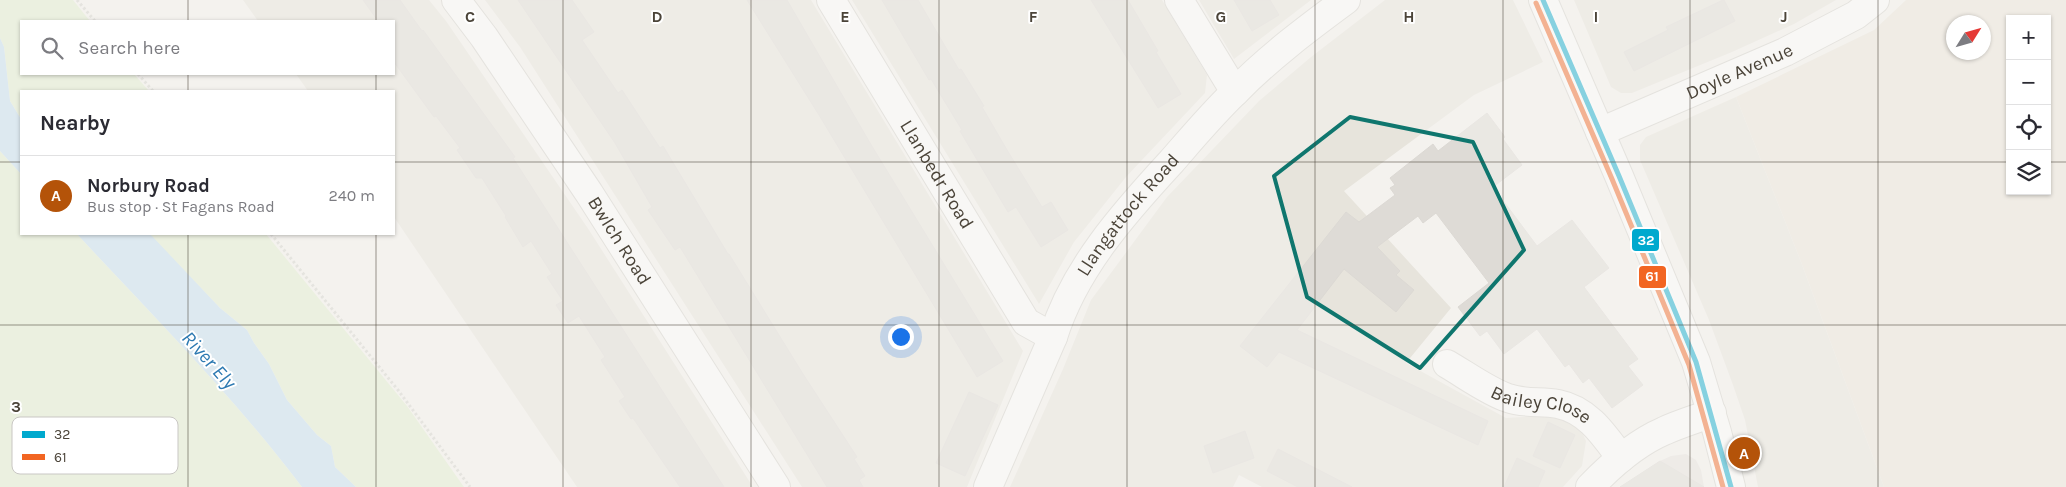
<!DOCTYPE html>
<html lang="en">
<head>
<meta charset="utf-8">
<style>
  :root { --surface:#fff; --page:#f7f7f7; --text:#2b2b33; --muted:#7c7c81; --line:#e1e1e2; --accent:#b45309 }
  body { margin:0; font-family:Karla,sans-serif; background:var(--page); color:var(--text) }
  .controls { position:absolute; right:15px; top:15px; display:grid; overflow:hidden; border-radius:0px; box-shadow:0 1px 4px #0004 }
  .controls button { width:45px; height:45px; display:grid; place-items:center; padding:0; border:0; border-bottom:1px solid var(--line); background:var(--surface); color:var(--text); font:25px sans-serif }
  .compass { position:absolute; left:1946px; top:15px; width:45px; height:45px; border-radius:50%; background:var(--surface); box-shadow:0 1px 4px #0004; rotate:53deg }
  .you { position:absolute; left:900px; top:336px; width:18px; height:18px; margin:-12px; border:4px solid #fff; border-radius:50%; background:#1a73e8; box-shadow:0 0 0 8px #1a73e833 }
  .badge { display:grid; place-items:center; width:32px; height:32px; border-radius:50%; background:var(--accent); color:#fff; font-size:16px; font-weight:700 }
  .pin { position:absolute; translate:-50% -50%; border:2px solid #fff; box-shadow:0 1px 5px #0006 }
  .list { margin:0; padding:0; list-style:none }
  h2 { display:flex; justify-content:space-between; align-items:center; height:65px; margin:0; padding:0 20px; font-size:21px }
  h2 small { font-size:16px; font-weight:400; color:var(--muted) }
  .list li { display:grid; grid-template-columns:32px 1fr auto; gap:15px; align-items:center; box-sizing:border-box; height:80px; padding:0 20px; border-top:1px solid var(--line) }
  .list b { display:block; font-size:19px; white-space:nowrap }
  .list p { margin:0; font-size:16px; white-space:nowrap; color:var(--muted) }
  .list em { font-size:16px; font-style:normal; color:var(--muted) }
  .icon { flex:none; width:28px; height:28px; fill:none; stroke:currentColor; stroke-width:2; stroke-linecap:round; stroke-linejoin:round }
  .map { position:relative; flex:none; width:2066px; height:487px; overflow:hidden }
  .search { position:absolute; background:var(--surface); box-shadow:0 1px 4px #0004; left:20px; top:20px; width:375px; height:55px; display:flex; align-items:center; gap:12px; box-sizing:border-box; padding:0 18px; border-radius:0px; color:var(--muted); font-size:19px }
  .panel { position:absolute; background:var(--surface); box-shadow:0 1px 4px #0004; left:20px; top:90px; width:375px; height:145px; border-radius:0px }
  .map>svg:first-child { display:block }
</style>
</head>
<body>
<div class="map">
<svg width="2066" height="487" viewBox="0 0 2066 487">
  <rect width="100%" height="100%" fill="#f4f2ee"/>
  <path fill="#e7e4dc" d="M243,0H429L446,21L589,230L753,487H577L394,217V91H308L296,74H394V21H258Z
    M485,0H811L1023,351L967,487H802L520,47Z
    M852,0H1162L1207,75L1205,93L1126,177L1074,242L1039,304Z
    M1199,0H1311L1234,59Z
    M1385,0H1513L1543,62L1474,95L1344,191L1451,308L1406,363L1506,418L1539,416L1560,418L1580,428L1586,441L1582,466L1563,487H1262L1239,475L1233,487H1010L1063,369L1091,300L1167,197L1259,101L1311,57Z
    M1574,0H1836L1794,24L1732,52L1632,93H1621L1611,87Z
    M1736,97L1801,262L1884,487H1758L1745,420L1733,385L1709,320L1640,160V145L1646,137Z"/>
  <path fill="#e6e2de" d="M1686,454L1696,460L1701,470L1704,487H1623L1660,461L1671,456Z"/>
  <path fill="#eae5da" fill-rule="evenodd" d="M1906,0H2066V487H1884L1801,262L1736,97L1874,30ZM2010,19H2047V191H2010ZM1954,22H1984V52H1954Z"/>
  <path fill="#e1eecf" d="M0,0H73L90,21H21V74H134L149,91H21V119L10,101L4,47L0,38Z
    M0,151L21,174V234H77C153,316 234,397 302,487H0Z
    M149,234H266L407,406L464,487H356L335,467L331,446L317,435L287,400L269,364L254,343L247,330L220,308Z"/>
  <path fill="#c0ddf1" d="M0,38L4,47L10,101L21,119V174L0,151Z
    M77,234H149L152,236L220,308L247,330L254,343L269,364L287,400L317,435L331,446L335,467L356,487H302C234,397 153,316 77,234Z"/>
  <path fill="#dedbd6" stroke="#dcd9d4" d="M363,0H400L422,31L423,30L515,157L513,158L724,487H680L633,418L631,419L619,401L625,397L601,360L605,357L579,316L568,323L556,305L563,301L547,277L552,274L531,241L523,247L505,217L506,216L482,178H476L457,150L460,148L436,116L434,117L394,62V21H378Z
    M518,0H572L594,32L582,40L618,93L622,90L660,148L663,146L728,254H729L803,374L857,457L854,459L865,476L859,480L863,487H827L680,247L675,250L648,210L652,207L615,143Z
    M747,0H787L870,143L1003,361L977,377L819,115Z
    M882,0H918L959,70L961,69L984,106L982,107L1007,150L1042,207L1051,202L1068,230L1041,247L1016,207L1008,212L960,131L962,130L931,79L929,80Z
    M1091,0H1128L1158,51L1156,52L1181,94L1158,108Z
    M1234,0H1270L1279,15L1252,31Z
    M1723,0H1724L1735,21L1634,71L1624,52L1668,30L1666,27Z
    M1487,113L1505,137L1503,139L1522,165L1493,187L1537,246L1572,220L1609,268L1584,287L1638,359L1628,366L1643,385L1612,408L1589,378L1583,383L1569,364L1565,367L1537,329L1504,354L1487,331L1480,336L1458,307L1489,283L1436,213L1423,223L1418,216L1377,247L1400,271L1396,275L1414,290L1396,312L1344,269L1297,330L1488,421L1478,445L1279,352L1267,367L1240,346L1346,212L1359,222L1395,195L1390,188L1395,185L1390,178L1433,144L1438,151Z
    M969,392L998,405L965,476L936,463Z
    M1548,422L1575,435L1560,468L1533,456Z
    M1245,431L1254,458L1213,473L1204,446Z
    M1278,449L1352,487H1298L1267,471Z
    M1517,458L1545,471L1538,487H1504Z
    M1660,461L1704,487H1620Z"/>
  <g fill="none" stroke-linecap="round" stroke-linejoin="round">
    <g stroke="#d2d0cb" stroke-width="30">
      <g id="minor">
        <path id="s1" d="M456,0L484,37L589,193L776,487"/>
        <path id="s2" d="M831,0L1026,322L1053,337"/>
        <path d="M1179,0L1235,92"/>
        <path d="M1543,0L1619,176L1696,362L1717,432L1731,487"/>
        <path id="s3" d="M1600,132L1785,52L1856,15L1875,0"/>
        <path id="s4" d="M1447,364C1466,375 1489,392 1508,398C1525,404 1541,401 1558,404C1588,410 1604,435 1621,458"/>
        <path id="s5" d="M988,487L1053,337C1074,269 1124,213 1171,162C1192,138 1212,114 1235,92C1268,58 1308,28 1346,0"/>
        <path d="M1590,487C1611,465 1636,443 1664,431C1679,424 1696,419 1712,413"/>
      </g>
    </g>
    <path stroke="#d3d2cc" stroke-width="3" stroke-dasharray="2.5 2.5" stroke-linecap="butt" d="M77,0L95,21
      M138,74L153,91
      M271,234L398,390L470,487"/>
    <use href="#minor" stroke="#fdfdfc" stroke-width="28"/>
    <g stroke="#fff" stroke-width="9">
      <path id="bus-1" d="M1543,0L1619,176L1696,362L1731,487"/>
    </g>
    <g stroke="#fff" stroke-width="9">
      <path id="bus-2" d="M1536,3L1612,179L1689,365L1723,487"/>
    </g>
    <use href="#bus-1" stroke="#00a9ce" stroke-width="5"/>
    <use href="#bus-2" stroke="#f26522" stroke-width="5"/>
  </g>
  <path d="M0 0H2066V487H0ZM1350,117L1473,142L1524,250L1420,368L1307,297L1274,176Z" fill="#f4f2ee" fill-opacity=".55" fill-rule="evenodd"/>
  <path fill="none" stroke="#0f766e" stroke-width="4" stroke-linejoin="round" d="M1350,117L1473,142L1524,250L1420,368L1307,297L1274,176Z"/>
  <path fill="none" stroke="#4b4439" stroke-width="1" stroke-opacity="0.55" d="M188,0V21M376,0V21M563,0V487M751,0V487M939,0V487M1127,0V487M1315,0V487M1503,0V487M1690,0V487M1878,0V487M188,74V91M376,74V91M0,162H21M394,162H2010M2047,162H2066M188,234V487M376,234V487M0,325H2066"/>
  <g text-anchor="middle" dominant-baseline="central" stroke-width="4" stroke-linejoin="round" paint-order="stroke">
    <g font-size="19" fill="#4b4439" stroke="#fff">
      <text stroke="none"><textPath href="#s3" startOffset="152">Doyle Avenue</textPath></text>
      <text stroke="none"><textPath href="#s2" startOffset="204">Llanbedr Road</textPath></text>
      <text stroke="none"><textPath href="#s5" startOffset="308">Llangattock Road</textPath></text>
      <text stroke="none"><textPath href="#s1" startOffset="291">Bwlch Road</textPath></text>
      <text stroke="none"><textPath href="#s4" startOffset="104">Bailey Close</textPath></text>
    </g>
    <g font-size="20" font-style="italic" fill="#2e7ab2" stroke="#fff">
      <text transform="translate(209 360) rotate(48)">River Ely</text>
    </g>
  </g>
  <rect x="12" y="417" width="166" height="57" rx="8" fill="#fff" stroke="#c9c7c4" stroke-width="1"/>
  <rect x="22" y="431" width="23" height="7" fill="#00a9ce"/>
  <rect x="22" y="454" width="23" height="6" fill="#f26522"/>
  <g font-size="14" fill="#4b4439">
    <text x="54" y="439">32</text>
    <text x="54" y="462">61</text>
  </g>
  <g font-size="16" text-anchor="middle" font-weight="bold" fill="#4b4439" stroke="#fff" stroke-width="4" stroke-linejoin="round" paint-order="stroke">
    <text x="470" y="22">C</text>
    <text x="657" y="22">D</text>
    <text x="845" y="22">E</text>
    <text x="1033" y="22">F</text>
    <text x="1221" y="22">G</text>
    <text x="1409" y="22">H</text>
    <text x="1596" y="22">I</text>
    <text x="1784" y="22">J</text>
    <text x="16" y="412">3</text>
  </g>
  <g stroke="#fff" stroke-width="2">
    <rect x="1631" y="228" width="29" height="24" rx="5" fill="#00a9ce"/>
    <rect x="1638" y="265" width="29" height="24" rx="5" fill="#f26522"/>
  </g>
  <g font-size="14" text-anchor="middle" font-weight="bold" fill="#fff">
    <text x="1646" y="245">32</text>
    <text x="1652" y="281">61</text>
  </g>
</svg>
<div class="controls">
<button>+</button>
<button>−</button>
<button><svg class="icon" aria-label="locate" viewBox="0 0 24 24"><circle cx="12" cy="12" r="6"/><path d="M12 2v4M12 18v4M2 12h4M18 12h4"/></svg></button>
<button><svg class="icon" aria-label="layers" viewBox="0 0 24 24"><path d="M12 4l9 5-9 5-9-5zM3 14l9 5 9-5"/></svg></button>
</div>
<svg class="compass" viewBox="-18 -18 36 36"><path d="M0-13l5 13h-10z" fill="#e53935"/><path d="M0 13l5-13h-10z" fill="#7c7c81"/></svg>
<div class="you"></div>
<div class="pin badge" style="left:1744px;top:453px">A</div>
<div class="search"><svg class="icon" aria-label="search" viewBox="0 0 24 24"><circle cx="10" cy="10" r="6"/><path d="M15 15l6 6"/></svg>Search here</div>
<section class="panel">
<h2>Nearby<small></small></h2>
<ul class="list">
<li><span class="badge">A</span><div><b>Norbury Road</b><p>Bus stop · St Fagans Road</p></div><em>240 m</em></li>
</ul>
</section>
</div>
</body>
</html>
